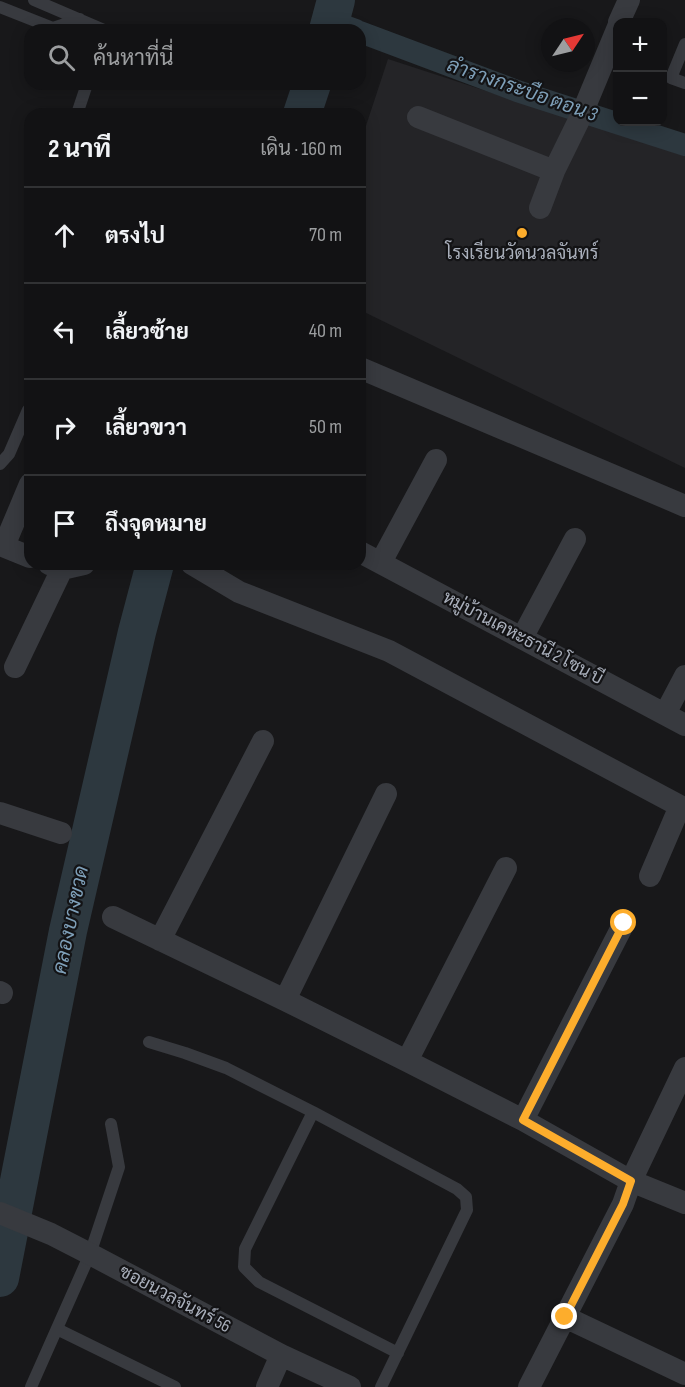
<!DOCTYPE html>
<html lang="th">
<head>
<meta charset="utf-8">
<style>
  :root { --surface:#121214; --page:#1b1b1d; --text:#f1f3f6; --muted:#9c9ea0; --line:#313234 }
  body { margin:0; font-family:"Sofia Sans Condensed",Sarabun,sans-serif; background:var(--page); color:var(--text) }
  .controls { position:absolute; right:18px; top:18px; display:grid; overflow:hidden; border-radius:12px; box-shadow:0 3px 15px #0003 }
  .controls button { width:54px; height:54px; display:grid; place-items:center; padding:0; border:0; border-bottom:2px solid var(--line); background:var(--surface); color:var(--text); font:30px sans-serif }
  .compass { position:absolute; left:541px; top:18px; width:54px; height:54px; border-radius:50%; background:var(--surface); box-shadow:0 3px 15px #0003; rotate:55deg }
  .stop { position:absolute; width:18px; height:18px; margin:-14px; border:4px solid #fdad2c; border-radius:50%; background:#fff }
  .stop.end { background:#fdad2c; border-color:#fff; box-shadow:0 2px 6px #0008 }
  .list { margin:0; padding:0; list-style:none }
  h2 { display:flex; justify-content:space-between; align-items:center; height:78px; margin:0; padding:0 24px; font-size:26px }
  h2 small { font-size:20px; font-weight:400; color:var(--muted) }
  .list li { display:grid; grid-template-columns:39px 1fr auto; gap:18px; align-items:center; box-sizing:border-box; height:96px; padding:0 24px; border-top:2px solid var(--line) }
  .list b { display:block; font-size:22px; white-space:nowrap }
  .list em { font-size:20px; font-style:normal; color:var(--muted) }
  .icon { flex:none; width:33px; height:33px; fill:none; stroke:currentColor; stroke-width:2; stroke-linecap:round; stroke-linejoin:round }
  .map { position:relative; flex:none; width:685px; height:1387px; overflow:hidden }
  .search { position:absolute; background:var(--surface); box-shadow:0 3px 15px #0003; left:24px; top:24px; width:342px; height:66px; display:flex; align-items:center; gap:15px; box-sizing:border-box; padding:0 21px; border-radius:18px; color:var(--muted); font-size:22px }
  .panel { position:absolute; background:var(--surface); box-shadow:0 3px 15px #0003; left:24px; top:108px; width:342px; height:462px; border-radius:18px }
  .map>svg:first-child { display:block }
</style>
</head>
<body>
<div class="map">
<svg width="685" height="1387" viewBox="0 0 685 1387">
  <rect width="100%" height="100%" fill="#18181a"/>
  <path fill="#242427" d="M388,59L685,156V468L360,310V144Z"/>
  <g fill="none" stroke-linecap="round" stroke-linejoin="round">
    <path stroke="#2d383f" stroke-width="22" d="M331,21L356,30
      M360,32L517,91L685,145"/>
    <path stroke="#2d383f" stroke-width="38" d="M328,30L336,0
      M302,114L312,84
      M0,1278L68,931L137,632L155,564"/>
    <path stroke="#383a3f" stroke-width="12" d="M34,0L104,30
      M0,7L53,28L80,19
      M685,44L671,78L685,83
      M77,114L87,84
      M0,464L9,454L28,410
      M149,1042L185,1053L226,1068L313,1112
      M57,1329L175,1387
      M31,1387L90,1254L119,1167L111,1124
      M381,1387L467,1210L466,1197L457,1189L313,1112L245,1249L244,1267L259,1282L398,1353"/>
    <path stroke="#383a3f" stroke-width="22" d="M619,22L629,0
      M418,117L554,171
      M540,208L554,171L581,116L618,27
      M360,368L685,506
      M0,545L30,557
      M4,546L30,484
      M360,552L685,725
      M381,562L436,460
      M49,564L62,569L84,564
      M192,564L239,592L389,651L680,806L650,876
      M522,638L575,539
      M15,667L62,569
      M665,714L685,676
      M0,813L61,833
      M113,917L285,1000L407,1061L523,1120L631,1181L685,1203
      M160,940L263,741
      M0,992L2,993
      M285,1000L386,794
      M407,1061L506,868
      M523,1120L624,923
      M0,1213L51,1234L90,1254L281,1355L350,1387
      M565,1317L685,1374
      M267,1387L281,1355
      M529,1387L623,1204L631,1181L685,1068"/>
  </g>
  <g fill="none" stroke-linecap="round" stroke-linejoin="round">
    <path stroke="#fdad2c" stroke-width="8" d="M565,1317L623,1204L631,1181L523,1120L624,923"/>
  </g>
  <circle fill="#fdad2c" stroke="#131315" stroke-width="2" cx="522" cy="233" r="6"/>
  <g text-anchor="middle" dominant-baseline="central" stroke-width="4.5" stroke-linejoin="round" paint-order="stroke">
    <g font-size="18" fill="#a9afbb" stroke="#131315">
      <text x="522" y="253">โรงเรียนวัดนวลจันทร์</text>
    </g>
    <g font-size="18" fill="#a9afbb" stroke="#131315">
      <text transform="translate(523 638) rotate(28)">หมู่บ้านเคหะธานี 2 โซน บี</text>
      <text transform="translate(175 1299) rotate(28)">ซอยนวลจันทร์ 56</text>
    </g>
    <g font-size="20" font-style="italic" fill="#7e9fb8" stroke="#131315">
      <text transform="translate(522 90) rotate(19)">ลำรางกระบือ ตอน 3</text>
      <text transform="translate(71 920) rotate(-78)">คลองบางขวด</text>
    </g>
  </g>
</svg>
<div class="controls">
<button>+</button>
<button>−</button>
</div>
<svg class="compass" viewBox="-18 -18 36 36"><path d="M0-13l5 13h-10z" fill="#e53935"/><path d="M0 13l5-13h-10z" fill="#9c9ea0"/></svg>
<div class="stop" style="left:624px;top:923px"></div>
<div class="stop end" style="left:565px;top:1317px"></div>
<div class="search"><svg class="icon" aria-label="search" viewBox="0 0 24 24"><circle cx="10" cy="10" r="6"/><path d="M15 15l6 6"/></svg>ค้นหาที่นี่</div>
<section class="panel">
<h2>2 นาที<small>เดิน · 160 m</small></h2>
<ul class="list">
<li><svg class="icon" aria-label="ahead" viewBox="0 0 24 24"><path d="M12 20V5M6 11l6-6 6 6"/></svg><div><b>ตรงไป</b></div><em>70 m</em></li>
<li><svg class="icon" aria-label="left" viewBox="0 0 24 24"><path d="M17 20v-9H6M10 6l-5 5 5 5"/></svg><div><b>เลี้ยวซ้าย</b></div><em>40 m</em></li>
<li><svg class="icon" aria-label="right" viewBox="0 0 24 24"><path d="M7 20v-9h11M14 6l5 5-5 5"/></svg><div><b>เลี้ยวขวา</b></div><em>50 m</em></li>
<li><svg class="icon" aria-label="arrive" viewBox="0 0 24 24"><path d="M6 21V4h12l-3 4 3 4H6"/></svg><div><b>ถึงจุดหมาย</b></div></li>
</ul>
</section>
</div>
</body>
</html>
